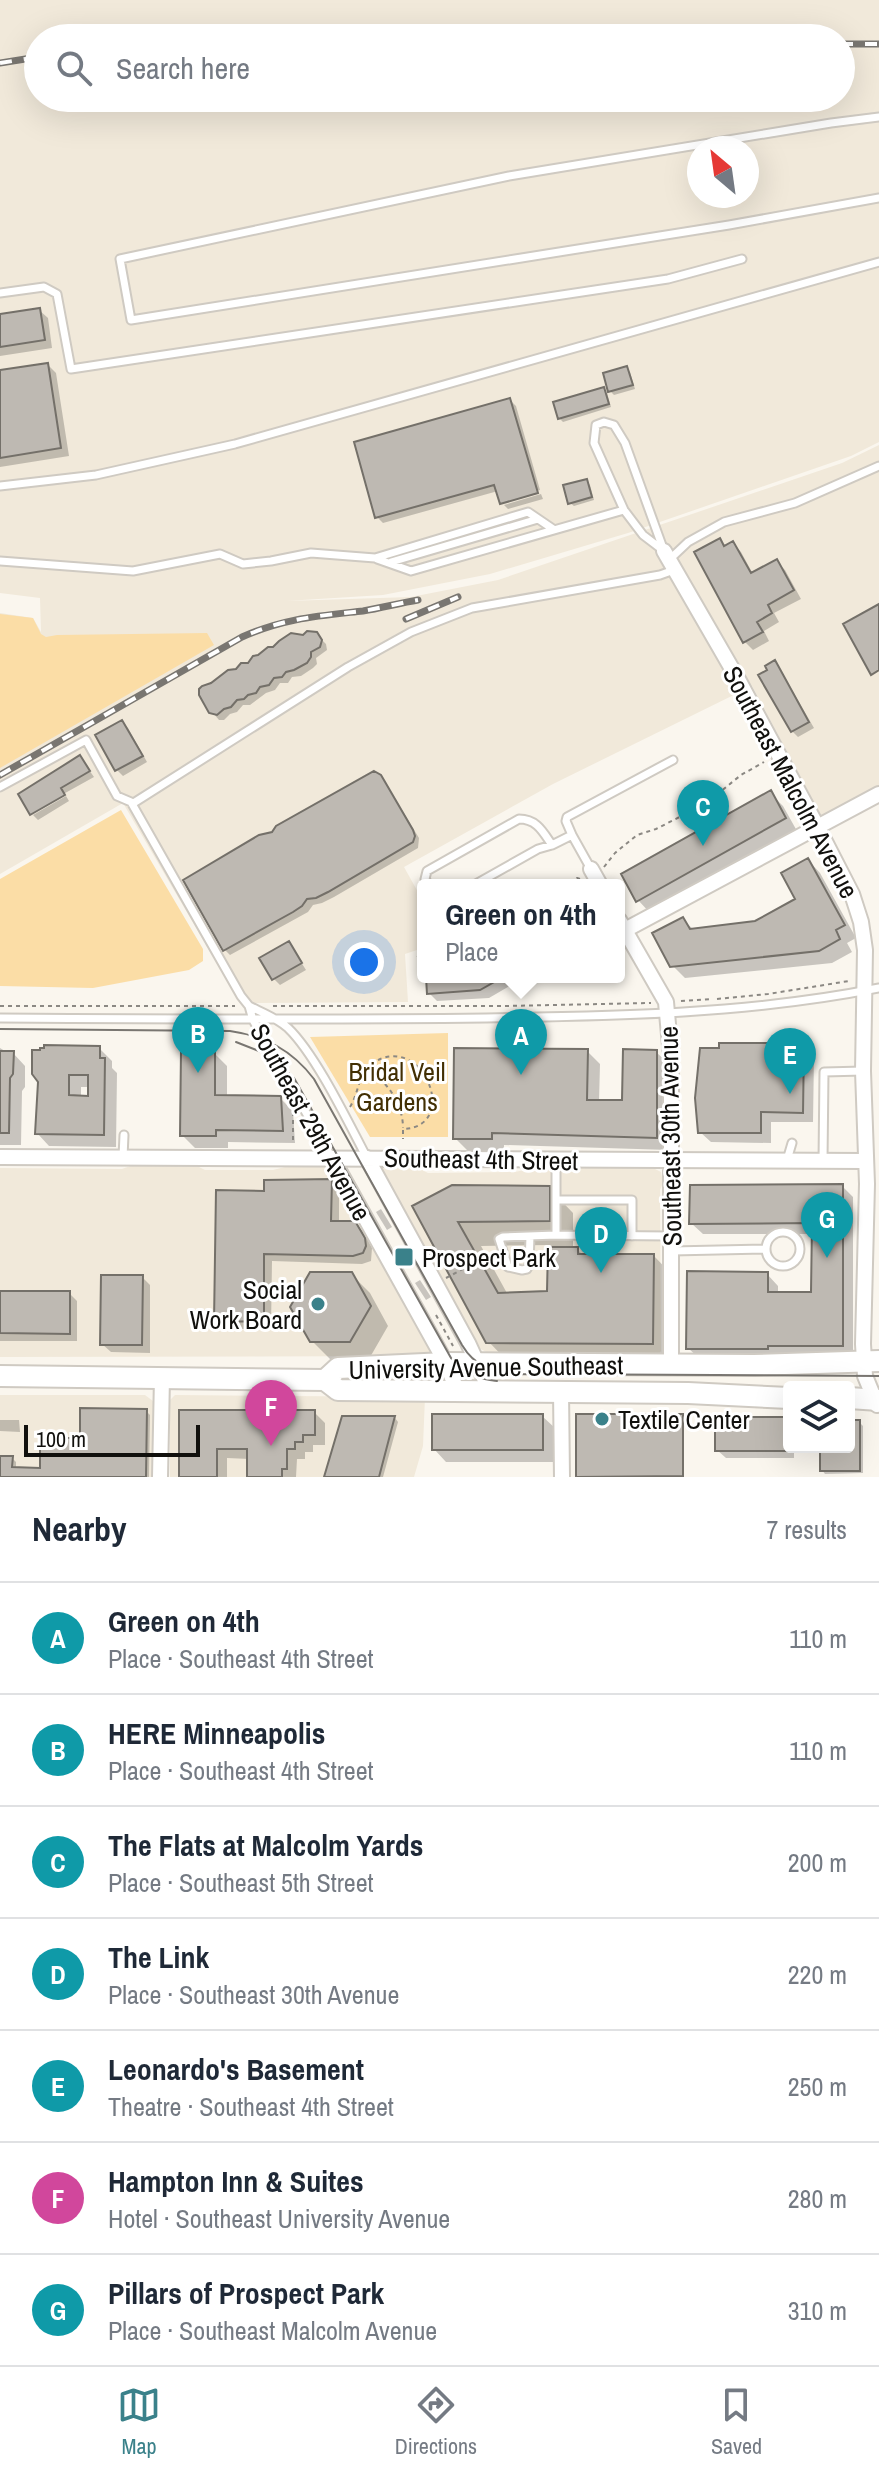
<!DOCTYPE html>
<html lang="en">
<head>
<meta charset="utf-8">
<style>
  :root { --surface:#fff; --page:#f6f6f7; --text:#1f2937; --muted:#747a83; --line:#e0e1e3; --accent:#3a818a }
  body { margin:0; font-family:"Archivo Narrow",sans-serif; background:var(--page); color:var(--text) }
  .controls { position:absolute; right:24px; bottom:24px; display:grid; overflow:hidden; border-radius:8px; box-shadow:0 8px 32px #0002 }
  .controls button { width:72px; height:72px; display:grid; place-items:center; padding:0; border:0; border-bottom:2px solid var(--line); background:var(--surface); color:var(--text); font:40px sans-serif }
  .compass { position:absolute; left:687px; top:136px; width:72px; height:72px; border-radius:50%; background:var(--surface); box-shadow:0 8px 32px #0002; rotate:331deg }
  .scale { position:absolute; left:24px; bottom:20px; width:176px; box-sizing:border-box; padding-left:8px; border:4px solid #11100d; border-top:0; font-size:22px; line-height:28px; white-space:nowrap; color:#11100d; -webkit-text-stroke:6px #fff; paint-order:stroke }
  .you { position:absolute; left:364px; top:962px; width:28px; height:28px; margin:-20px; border:6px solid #fff; border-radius:50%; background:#1a73e8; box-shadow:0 0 0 12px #1a73e833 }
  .badge { display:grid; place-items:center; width:52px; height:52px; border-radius:50%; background:var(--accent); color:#fff; font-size:26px; font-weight:700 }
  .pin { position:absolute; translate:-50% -66px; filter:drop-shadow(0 2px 4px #0008) }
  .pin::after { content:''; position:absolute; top:42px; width:28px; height:24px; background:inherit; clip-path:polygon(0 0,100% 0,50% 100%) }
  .popup { position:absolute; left:417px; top:879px; width:208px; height:104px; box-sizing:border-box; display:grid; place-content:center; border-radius:8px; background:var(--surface); filter:drop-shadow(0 2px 6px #0005); font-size:26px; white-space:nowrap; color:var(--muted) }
  .popup b { font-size:30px; color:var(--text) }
  .popup::after { content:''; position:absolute; left:50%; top:100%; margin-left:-16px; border:16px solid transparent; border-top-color:var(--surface) }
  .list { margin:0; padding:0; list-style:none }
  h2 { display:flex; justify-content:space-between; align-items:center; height:104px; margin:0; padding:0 32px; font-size:34px }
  h2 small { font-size:26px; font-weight:400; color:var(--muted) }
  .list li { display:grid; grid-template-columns:52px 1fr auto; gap:24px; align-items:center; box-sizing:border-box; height:112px; padding:0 32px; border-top:2px solid var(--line) }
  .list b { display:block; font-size:30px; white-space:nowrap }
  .list p { margin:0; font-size:26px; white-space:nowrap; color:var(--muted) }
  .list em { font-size:26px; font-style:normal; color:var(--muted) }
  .icon { flex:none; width:44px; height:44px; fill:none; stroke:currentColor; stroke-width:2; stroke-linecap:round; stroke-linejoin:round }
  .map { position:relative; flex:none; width:879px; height:1477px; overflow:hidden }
  .search { position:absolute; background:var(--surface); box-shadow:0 8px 32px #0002; left:24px; right:24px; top:24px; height:88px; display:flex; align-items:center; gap:20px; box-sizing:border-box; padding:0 28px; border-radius:44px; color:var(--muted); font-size:30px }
  .sheet { height:888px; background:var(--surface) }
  nav { display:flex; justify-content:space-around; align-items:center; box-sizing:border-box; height:112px; border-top:2px solid var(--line); background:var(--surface); font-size:22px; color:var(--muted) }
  nav a { display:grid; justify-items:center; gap:4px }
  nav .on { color:var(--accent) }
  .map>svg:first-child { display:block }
</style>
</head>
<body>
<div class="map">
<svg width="879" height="1477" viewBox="0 0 879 1477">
  <rect width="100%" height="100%" fill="#faf6ee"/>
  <path fill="#f1e9da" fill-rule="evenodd" d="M0,0H879V442L851,456L628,533L490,574L383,595L286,601L411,597L498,580L842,463L879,445V787L822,817L752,686L553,784L404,867L423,901V948L405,954L408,1002L240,1003L123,803L0,874V613L33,618L41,632L40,598L0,593ZM38,38H841V98H38ZM699,148H747V196H699Z
    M133,1165L197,1166L205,1170H273L289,1166L329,1167L431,1346L429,1356L0,1357V1168L122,1169Z
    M384,1166H414L428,1173L515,1172L538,1167L653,1168L661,1172L663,1183L660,1190L661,1351L658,1355H492L473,1345L380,1168Z
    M0,1395H145L153,1401L154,1477H0Z
    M175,1395L425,1397L423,1446L414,1477H170V1400Z"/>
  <path fill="#fbdda6" d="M0,614L33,618L41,634L46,637L57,635L207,633L214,645L0,768Z
    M121,810L203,949V961L189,970L93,988L0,986V879Z
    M448,1033V1137H370L310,1037Z"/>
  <path fill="#0003" fill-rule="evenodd" d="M39,310L48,318L52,348L0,356V316Z
    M48,365L56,373L69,456L0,467V372Z
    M626,368L630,372L635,389L614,395L610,391Z
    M603,390L607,393L611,407L563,422L559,418Z
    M510,400L516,406L540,490L502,501V504L498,491L383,523L377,517Z
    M586,481L590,485L594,500L574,506L570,503Z
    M541,494L543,499L508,509L504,505Z
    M720,541L726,547L733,543L741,552L753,574L776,561L785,570L801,599L774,613L779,622L764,631L769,641L753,650L745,642Z
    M319,637L326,644L327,650L316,658L317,664L313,668L301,676L292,677L288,683H280L275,690L266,693L250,705H243L237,712L230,714L224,720H219L213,713L249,665Z
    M774,663L780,669L814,728L798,737L792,731Z
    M122,722L128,728L147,762L123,776L117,770L98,736Z
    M80,757L94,777L31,812Z
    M378,775L385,782L419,838L418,848L334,897L322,903L313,905L308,912L230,955L224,949Z
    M770,793L783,806L797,831L650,913L638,900Z
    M66,796L69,801L38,820L33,815Z
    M808,860L820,873L856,938L847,943L852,952L832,963L685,978L672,965L682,919L694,930L756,923L798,899Z
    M289,943L306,970L280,985L274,979Z
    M428,977H525L489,998L437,1001L429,993Z
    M803,1045L814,1056L813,1122H771V1143L711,1142L700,1132Z
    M0,1048L8,1053H13L25,1066V1087L22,1091L21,1145H0Z
    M99,1048L112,1061V1068L117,1073L116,1147L49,1146L37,1133L40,1081ZM81,1087H90V1098H81Z
    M587,1051L600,1064L599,1102H624L656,1052L669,1064V1150L504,1145V1151H468L455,1138Z
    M214,1053L227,1066V1097L280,1098L293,1111L295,1143L228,1142V1148H195L182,1135Z
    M331,1181L339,1189V1223H354L363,1231L372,1248L371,1261L362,1264L272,1261L271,1329H224L216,1321L266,1193Z
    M842,1186L853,1197V1356L700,1359L688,1348L767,1274L778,1286V1294H813L814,1234H703L691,1223Z
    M549,1188L573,1213V1249H577L584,1256H654L678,1281L677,1368L513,1367L488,1341L415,1206ZM550,1245L549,1293L508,1295L481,1246Z
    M381,1209L392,1227L387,1230L376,1212Z
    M351,1274L370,1293L388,1326L369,1359L331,1360L312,1341Z
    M142,1277L150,1285V1353L111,1352L102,1344Z
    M420,1280L431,1297L426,1300L415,1283Z
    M0,1293H69L77,1301V1341H0Z
    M146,1411L150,1415L149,1477H0V1458H12L16,1462V1469L42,1470L82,1440Z
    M181,1412H314L325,1423V1445H313V1452H305V1459H297L296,1477H250L249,1459L227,1458V1477H181Z
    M542,1416L555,1428V1462H446L434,1449Z
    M682,1416L683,1476H578Z
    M343,1418H395L398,1422L383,1477H326Z
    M785,1419L789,1422V1447H794V1458H726L717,1450Z
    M0,1420H19L20,1432L0,1431Z
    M849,1422H859L863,1426V1473L825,1474L822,1470V1447H849Z"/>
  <path fill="#beb9b2" stroke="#747069" stroke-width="2" fill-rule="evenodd" d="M40,308L45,340L0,347V314Z
    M48,363L61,448L0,458V370Z
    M627,366L633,385L608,392L603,373Z
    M604,387L609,404L558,419L553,402Z
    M510,398L538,493L500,504L494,485L375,518L354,442Z
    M587,479L592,497L568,504L563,485Z
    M720,538L724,546L733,541L751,573L777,559L794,590L768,605L772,613L757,622L763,632L743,643L694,552Z
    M879,604V670L871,675L843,624Z
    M307,631L317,632L322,640L320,647L311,652V657L307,663L294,670L286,672L282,677L274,678L269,685L260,687L256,693L248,695L244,699L237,700L231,707L224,709L217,715L209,713L199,695V689L202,686L211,683L228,670L236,669L241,663H248L253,656L258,655L268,647H273L279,641L291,633L303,635Z
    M775,660L809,722L791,732L758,675L767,670L765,666Z
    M122,720L143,756L115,771L95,735Z
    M80,755L90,771L61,788L65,795L30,815L18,794Z
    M374,771L381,775L413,830L415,836L413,842L328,892L316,898L307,899L302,906L293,912L223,951L183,880L259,835L272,832L276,826Z
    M771,790L786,818L636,902L621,874Z
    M808,858L845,925L836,930L840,939L819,951L670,967L652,933L683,917L690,929L755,921L795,899L781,873Z
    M289,941L302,963L272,980L259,958Z
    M426,977H503L480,990L427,994Z
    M719,1043H804L803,1113L761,1112V1133H698L695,1098L700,1048H719Z
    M44,1045L100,1046V1058H105L104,1135L35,1134L38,1082L32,1074V1050H40V1048H44ZM69,1075H88V1096L69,1095Z
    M454,1048L588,1049L587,1100H622L623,1049L657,1050V1138L492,1133V1139H453Z
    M0,1051H14L13,1074L10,1078L9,1133H0Z
    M181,1051H215V1095L281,1096L283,1131L216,1130V1136H180Z
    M332,1179L331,1221H355L365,1238L366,1246L363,1253L353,1256L264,1254V1321L214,1322L216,1190L264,1191V1180Z
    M843,1184V1346H768V1349H686L687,1271L768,1272V1292H811L812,1223L689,1224L690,1185Z
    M452,1185L550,1186V1221L458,1222L498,1293L547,1291L548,1247H578V1254H654L653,1344L486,1343L412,1206Z
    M310,1272H352L371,1306L350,1342H310L290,1307Z
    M101,1275H143L142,1345H100Z
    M0,1291H70V1334L0,1333Z
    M80,1408L147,1409L146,1477H0V1456H13L12,1467L40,1468V1438H80Z
    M179,1410H315V1435H303V1442H295V1449H287V1469H282V1477H247V1449H217V1477H179Z
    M432,1414H543V1450H432Z
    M576,1414H683V1476L576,1477Z
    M342,1416H395L379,1477H324Z
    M715,1417H786V1451H715Z
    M849,1420H860V1471H820V1447H849Z"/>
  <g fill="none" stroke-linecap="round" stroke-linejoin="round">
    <g stroke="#cfcac2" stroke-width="11">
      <path id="service" d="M879,117L831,123L509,176L120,259L131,320L729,225L879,198
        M0,293L44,287L57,294L71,369L668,279L742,259
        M604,422L614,425L625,443L664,551L643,535L624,510L594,443L596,425Z
        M0,486L96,475L235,444L879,262
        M377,559L411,571L624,510
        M670,559L688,542L724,522L795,503L879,466
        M0,561L133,571L220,554L243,564L271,561L311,553L375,558L528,512L553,529
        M391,562L538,519
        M0,787L86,740L117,796L131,802L241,996L249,1006L253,1020L332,1158
        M132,804L348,667L411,632L472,608L660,575L674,570
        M572,835L566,821L567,817L673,760
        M429,885L425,879L427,871L519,819C537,819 543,832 552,845
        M474,885L538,849L552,845L572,835L591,869
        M249,1006C261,1012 277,1018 288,1028C316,1055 348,1122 367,1158
        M0,1018C162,1019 324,1020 486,1018C618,1016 749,1014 879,988
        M123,1157L124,1135
        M556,1160V1235L670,1236
        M787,1160L792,1143
        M823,1161L824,1072L863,1071
        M556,1200H632V1236
        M766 1249a17 17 0 1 1 34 0a17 17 0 1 1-34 0Z
        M530,1236L529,1265L527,1269L522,1270L508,1267L499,1239L503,1237L556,1235
        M672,1251L766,1249"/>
    </g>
    <g stroke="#cfcac2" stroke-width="18">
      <path id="minor" d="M664,551L739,681L817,826L852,894L861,922L865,950L863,1071L867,1184L863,1344L865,1376L877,1405
        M591,869L600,885
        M619,920L666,1002L671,1057V1365
        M625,930L879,794
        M0,1157L865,1161
        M332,1158L446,1363L457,1390
        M367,1158L468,1343L490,1391
        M561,1391L562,1477
        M160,1477L162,1377"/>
    </g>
    <g stroke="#cfcac2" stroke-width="24">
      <path id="secondary" d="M0,1376L325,1380
        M325,1380L338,1368L446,1363L754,1365L879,1361
        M325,1380L338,1390L688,1393L789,1398
        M849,1398L879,1400"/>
    </g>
    <path stroke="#8b8883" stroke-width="2" stroke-dasharray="4 4" stroke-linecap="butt" d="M604,867L615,853L637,835L656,829L705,804L741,775L764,762
      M562,885L577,878L580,879
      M417,957L423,955
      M717,999L768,994L849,981
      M681,1001L711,999
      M0,1006H235
      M273,1006H505L651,1003
      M352,1062C379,1071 403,1098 403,1128
      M350,1107C359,1093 358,1073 373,1063C422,1030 462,1127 403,1129V1139
      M293,1140V1111
      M446,1278L493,1253
      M436,1315L453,1346"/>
    <use href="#service" stroke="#fff" stroke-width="7"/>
    <use href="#minor" stroke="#fff" stroke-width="14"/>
    <use href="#secondary" stroke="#fff" stroke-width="20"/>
    <path stroke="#797671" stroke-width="2" d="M0,1029L230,1031C265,1036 292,1050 314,1079L462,1345C475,1367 493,1372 517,1374L879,1376
      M236,1042L269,1055L294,1078L451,1358C465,1372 477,1379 497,1381"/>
    <g stroke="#797671" stroke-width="7">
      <path id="rail" d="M841,44H879
        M0,63L38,57
        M406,619L458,597
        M0,775L242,637C285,618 318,616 363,611C381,608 400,603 418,600"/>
    </g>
    <use href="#rail" stroke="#fff" stroke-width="4" stroke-dasharray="12" stroke-linecap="butt"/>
  </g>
  <g fill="#3a818a" stroke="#fff" stroke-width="3">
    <rect x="394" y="1247" width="20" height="20" rx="4"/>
    <circle cx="318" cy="1304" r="8"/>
    <circle cx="602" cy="1419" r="8"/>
  </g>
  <g text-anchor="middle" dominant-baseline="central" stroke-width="6" stroke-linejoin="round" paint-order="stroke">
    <g font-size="26" fill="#11100d" stroke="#fff">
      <text transform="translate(791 782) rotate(62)">Southeast Malcolm Avenue</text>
      <text transform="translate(311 1122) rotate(61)">Southeast 29th Avenue</text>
      <text transform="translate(670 1136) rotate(-91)">Southeast 30th Avenue</text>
      <text transform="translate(481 1159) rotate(1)">Southeast 4th Street</text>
      <text transform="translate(486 1367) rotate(-1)">University Avenue Southeast</text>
    </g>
    <g font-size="26" fill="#422f03" stroke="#fff">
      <text x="397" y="1071">Bridal Veil<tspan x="397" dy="30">Gardens</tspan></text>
    </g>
    <g font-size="26" fill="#11100d" stroke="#fff" text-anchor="start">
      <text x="422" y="1257">Prospect Park</text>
      <text x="302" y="1289" text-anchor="end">Social<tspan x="302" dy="30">Work Board</tspan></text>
      <text x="618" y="1419">Textile Center</text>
    </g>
  </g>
</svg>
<div class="controls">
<button><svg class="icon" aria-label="layers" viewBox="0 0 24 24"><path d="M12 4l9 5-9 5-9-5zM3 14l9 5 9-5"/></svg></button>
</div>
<svg class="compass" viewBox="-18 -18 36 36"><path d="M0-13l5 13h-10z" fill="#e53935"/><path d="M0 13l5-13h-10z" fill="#747a83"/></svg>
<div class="scale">100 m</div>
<div class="you"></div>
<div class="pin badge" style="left:521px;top:1075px;background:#0f9aa8">A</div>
<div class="popup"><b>Green on 4th</b>Place</div>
<div class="pin badge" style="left:198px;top:1073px;background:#0f9aa8">B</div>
<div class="pin badge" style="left:703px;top:846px;background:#0f9aa8">C</div>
<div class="pin badge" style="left:601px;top:1273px;background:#0f9aa8">D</div>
<div class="pin badge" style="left:790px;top:1094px;background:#0f9aa8">E</div>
<div class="pin badge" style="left:271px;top:1446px;background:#d1479c">F</div>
<div class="pin badge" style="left:827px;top:1258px;background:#0f9aa8">G</div>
<div class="search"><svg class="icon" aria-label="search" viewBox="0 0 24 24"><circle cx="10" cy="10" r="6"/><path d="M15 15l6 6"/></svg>Search here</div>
</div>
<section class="sheet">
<h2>Nearby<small>7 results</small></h2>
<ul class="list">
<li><span class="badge" style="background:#0f9aa8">A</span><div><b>Green on 4th</b><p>Place · Southeast 4th Street</p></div><em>110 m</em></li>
<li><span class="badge" style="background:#0f9aa8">B</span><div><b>HERE Minneapolis</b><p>Place · Southeast 4th Street</p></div><em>110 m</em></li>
<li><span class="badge" style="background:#0f9aa8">C</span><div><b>The Flats at Malcolm Yards</b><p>Place · Southeast 5th Street</p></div><em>200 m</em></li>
<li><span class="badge" style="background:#0f9aa8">D</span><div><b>The Link</b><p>Place · Southeast 30th Avenue</p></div><em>220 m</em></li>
<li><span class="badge" style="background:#0f9aa8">E</span><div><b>Leonardo's Basement</b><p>Theatre · Southeast 4th Street</p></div><em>250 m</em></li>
<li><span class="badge" style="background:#d1479c">F</span><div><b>Hampton Inn &amp; Suites</b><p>Hotel · Southeast University Avenue</p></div><em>280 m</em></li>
<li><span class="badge" style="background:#0f9aa8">G</span><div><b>Pillars of Prospect Park</b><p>Place · Southeast Malcolm Avenue</p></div><em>310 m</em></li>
</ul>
</section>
<nav>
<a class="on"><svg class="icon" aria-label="map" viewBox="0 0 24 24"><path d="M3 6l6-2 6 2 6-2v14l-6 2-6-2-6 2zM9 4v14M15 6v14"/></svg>Map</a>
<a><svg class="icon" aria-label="directions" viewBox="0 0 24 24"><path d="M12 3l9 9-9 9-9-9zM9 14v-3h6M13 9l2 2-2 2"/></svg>Directions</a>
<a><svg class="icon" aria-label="saved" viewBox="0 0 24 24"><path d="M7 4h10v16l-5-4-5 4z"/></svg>Saved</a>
</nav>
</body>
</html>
